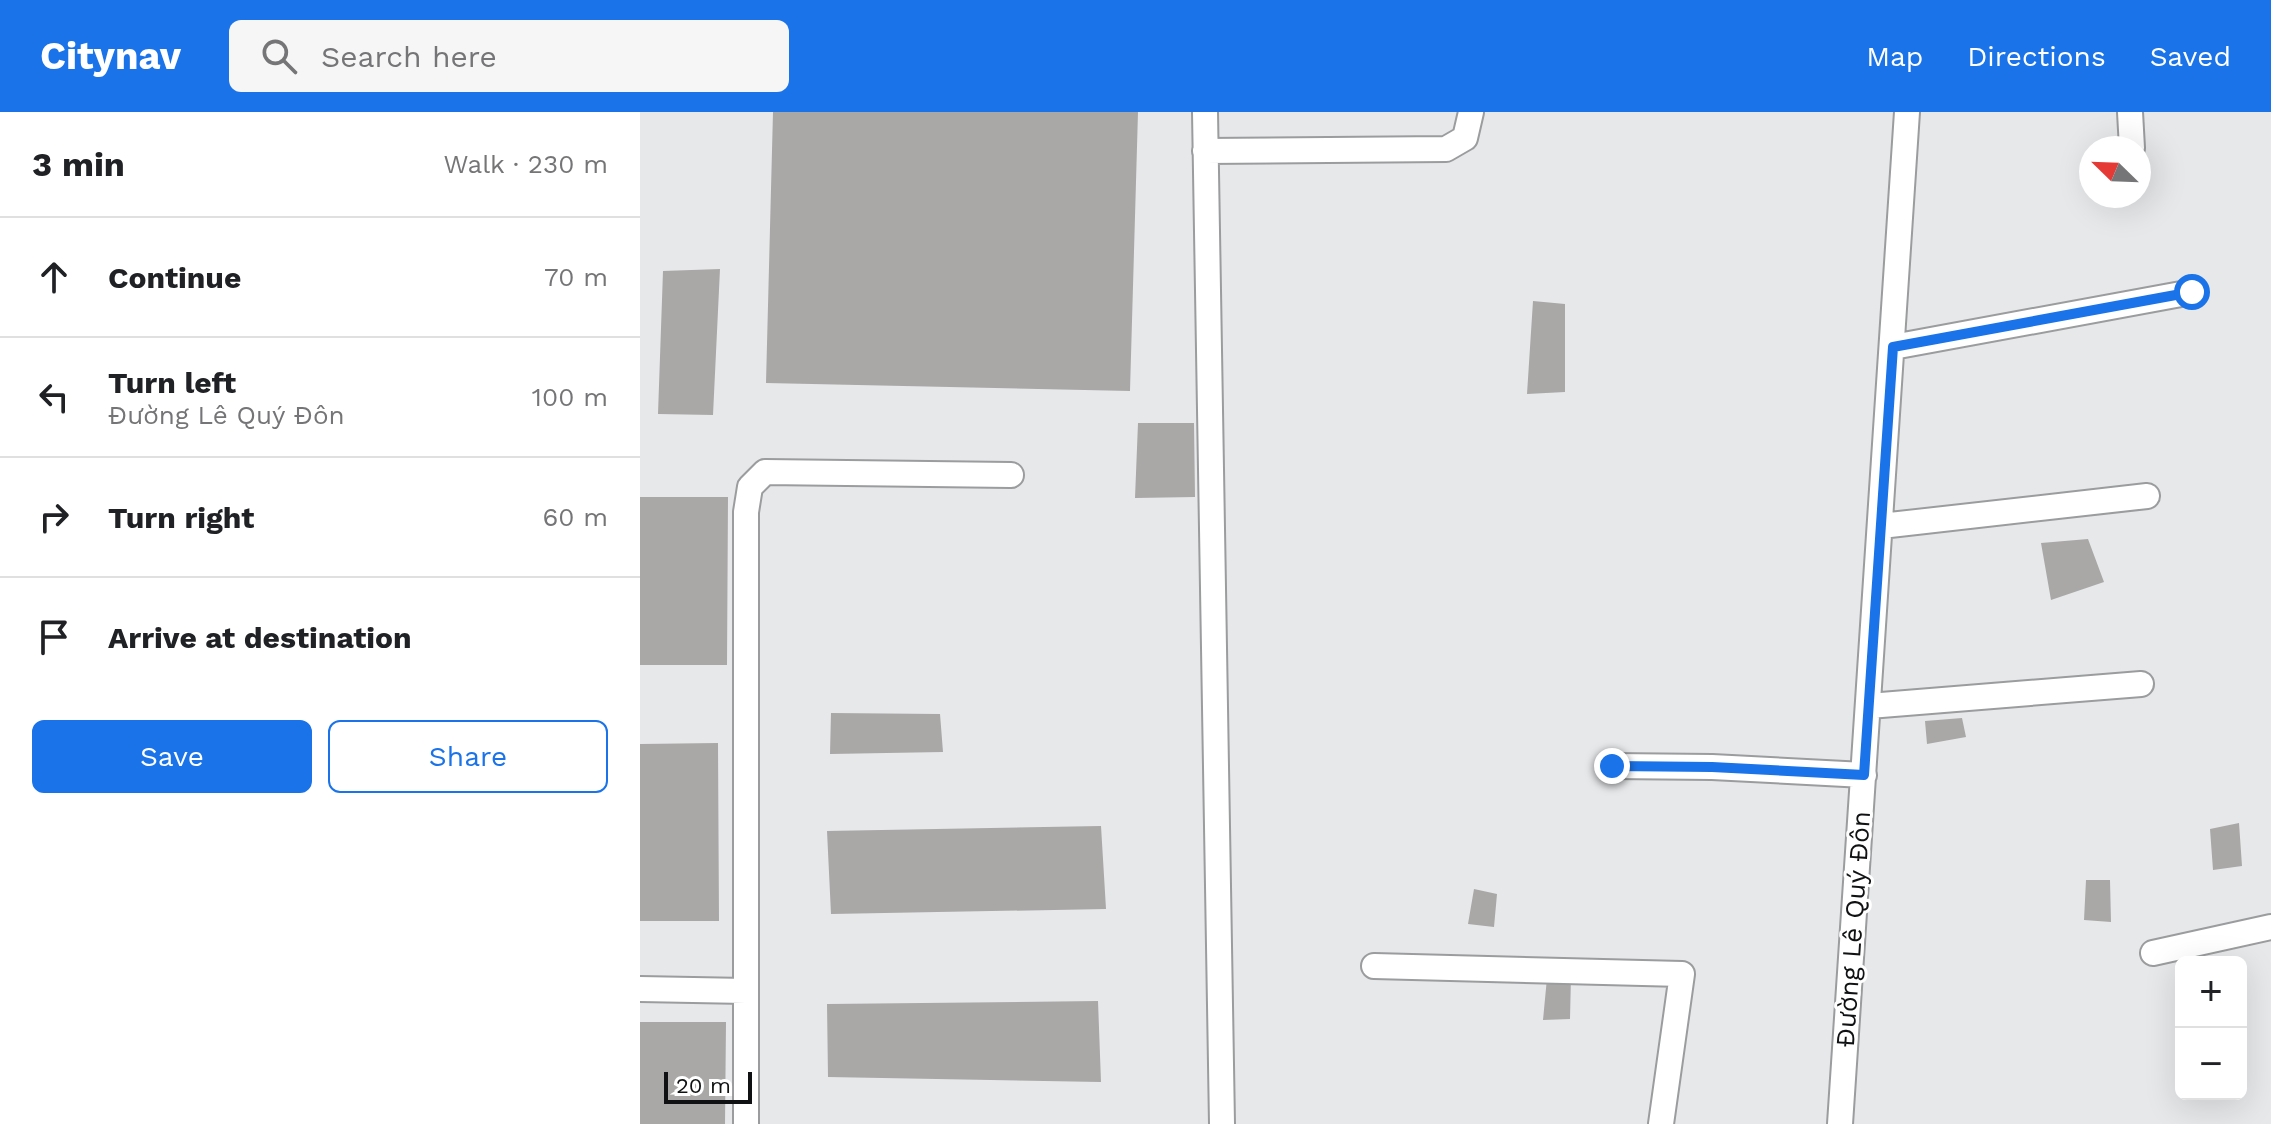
<!DOCTYPE html>
<html lang="en">
<head>
<meta charset="utf-8">
<style>
  :root { --surface:#fff; --page:#f6f6f6; --text:#202124; --muted:#757577; --line:#e0e0e0; --accent:#1a73e8 }
  body { margin:0; font-family:"Work Sans",sans-serif; background:var(--page); color:var(--text) }
  .controls { position:absolute; right:24px; bottom:24px; display:grid; overflow:hidden; border-radius:12px; box-shadow:0 8px 32px #0002 }
  .controls button { width:72px; height:72px; display:grid; place-items:center; padding:0; border:0; border-bottom:2px solid var(--line); background:var(--surface); color:var(--text); font:40px sans-serif }
  .compass { position:absolute; left:1439px; top:24px; width:72px; height:72px; border-radius:50%; background:var(--surface); box-shadow:0 8px 32px #0002; rotate:293deg }
  .scale { position:absolute; left:24px; bottom:20px; width:88px; box-sizing:border-box; padding-left:8px; border:4px solid #101112; border-top:0; font-size:22px; line-height:28px; white-space:nowrap; color:#101112; -webkit-text-stroke:6px #fff; paint-order:stroke }
  .stop { position:absolute; width:24px; height:24px; margin:-18px; border:6px solid #1a73e8; border-radius:50%; background:#fff }
  .stop.end { background:#1a73e8; border-color:#fff; box-shadow:0 2px 8px #0008 }
  .list { margin:0; padding:0; list-style:none }
  h2 { display:flex; justify-content:space-between; align-items:center; height:104px; margin:0; padding:0 32px; font-size:34px }
  h2 small { font-size:26px; font-weight:400; color:var(--muted) }
  .list li { display:grid; grid-template-columns:52px 1fr auto; gap:24px; align-items:center; box-sizing:border-box; height:120px; padding:0 32px; border-top:2px solid var(--line) }
  .list b { display:block; font-size:30px; white-space:nowrap }
  .list p { margin:0; font-size:26px; white-space:nowrap; color:var(--muted) }
  .list em { font-size:26px; font-style:normal; color:var(--muted) }
  .actions { display:flex; gap:16px; padding:24px 32px }
  .actions a { flex:1; padding:18px 0; border:2px solid var(--accent); border-radius:12px; text-align:center; font-size:28px; color:var(--accent) }
  .actions .main { background:var(--accent); color:#fff }
  .icon { flex:none; width:44px; height:44px; fill:none; stroke:currentColor; stroke-width:2; stroke-linecap:round; stroke-linejoin:round }
  .map { position:relative; flex:none; width:1631px; height:1012px; overflow:hidden }
  header { display:flex; align-items:center; gap:48px; box-sizing:border-box; height:112px; padding:0 40px; background:var(--accent); color:#fff }
  header strong { font-size:38px }
  nav { display:flex; gap:44px; margin-inline-start:auto; font-size:28px }
  .search { width:560px; height:72px; background:var(--page); display:flex; align-items:center; gap:20px; box-sizing:border-box; padding:0 28px; border-radius:12px; color:var(--muted); font-size:30px }
  main { display:flex }
  aside { flex:1; background:var(--surface) }
  .map>svg:first-child { display:block }
</style>
</head>
<body>
<header>
<strong>Citynav</strong>
<div class="search"><svg class="icon" aria-label="search" viewBox="0 0 24 24"><circle cx="10" cy="10" r="6"/><path d="M15 15l6 6"/></svg>Search here</div>
<nav><a>Map</a><a>Directions</a><a>Saved</a></nav>
</header>
<main>
<aside>
<h2>3 min<small>Walk · 230 m</small></h2>
<ul class="list">
<li><svg class="icon" aria-label="ahead" viewBox="0 0 24 24"><path d="M12 20V5M6 11l6-6 6 6"/></svg><div><b>Continue</b></div><em>70 m</em></li>
<li><svg class="icon" aria-label="left" viewBox="0 0 24 24"><path d="M17 20v-9H6M10 6l-5 5 5 5"/></svg><div><b>Turn left</b><p>Đường Lê Quý Đôn</p></div><em>100 m</em></li>
<li><svg class="icon" aria-label="right" viewBox="0 0 24 24"><path d="M7 20v-9h11M14 6l5 5-5 5"/></svg><div><b>Turn right</b></div><em>60 m</em></li>
<li><svg class="icon" aria-label="arrive" viewBox="0 0 24 24"><path d="M6 21V4h12l-3 4 3 4H6"/></svg><div><b>Arrive at destination</b></div></li>
</ul>
<div class="actions"><a class="main">Save</a><a>Share</a></div>
</aside>
<div class="map">
<svg width="1631" height="1012" viewBox="0 0 1631 1012">
  <rect width="100%" height="100%" fill="#e6e8ea"/>
  <path fill="#a9a8a6" d="M133,0H498L490,279L126,271Z
    M80,157L73,303L18,302L23,159Z
    M893,189L925,192V280L887,282Z
    M498,311H554L555,385L495,386Z
    M0,385H88L87,553H0Z
    M1448,427L1464,470L1411,488L1401,431Z
    M191,601L300,602L303,640L190,642Z
    M1322,606L1326,625L1287,632L1285,609Z
    M78,631L79,809H0V632Z
    M1599,711L1602,754L1573,758L1570,717Z
    M461,714L466,797L191,802L187,719Z
    M1446,768H1470L1471,810L1444,808Z
    M834,777L857,782L854,815L828,812Z
    M931,864L930,907L903,908L907,866Z
    M458,889L461,970L188,965L187,892Z
    M0,910H86L85,1012H0Z"/>
  <g fill="none" stroke-linecap="round" stroke-linejoin="round">
    <g stroke="#9a9c9e" stroke-width="28">
      <path id="street" d="M565,0L582,1012
        M1490,0L1492,36
        M565,39L806,37L825,26L831,0
        M1253,235L1552,180
        M1241,414L1507,384
        M1229,594L1501,572
        M972,654L1072,655L1224,663
        M1513,841L1631,815
        M734,854L1042,862L1021,1012
        M0,877L106,879
        M106,1012V400L110,375L125,360L371,363
        M1200,1012L1267,0"/>
    </g>
    <use href="#street" stroke="#fff" stroke-width="24"/>
  </g>
  <g fill="none" stroke-linecap="round" stroke-linejoin="round">
    <path stroke="#1a73e8" stroke-width="10" d="M972,654L1072,655L1224,663L1253,235L1552,180"/>
  </g>
  <g text-anchor="middle" dominant-baseline="central" stroke-width="6" stroke-linejoin="round" paint-order="stroke">
    <g font-size="26" fill="#101112" stroke="#fff">
      <text transform="translate(1213 817) rotate(-86)">Đường Lê Quý Đôn</text>
    </g>
  </g>
</svg>
<div class="controls">
<button>+</button>
<button>−</button>
</div>
<svg class="compass" viewBox="-18 -18 36 36"><path d="M0-13l5 13h-10z" fill="#e53935"/><path d="M0 13l5-13h-10z" fill="#757577"/></svg>
<div class="scale">20 m</div>
<div class="stop" style="left:1552px;top:180px"></div>
<div class="stop end" style="left:972px;top:654px"></div>
</div>
</main>
</body>
</html>
